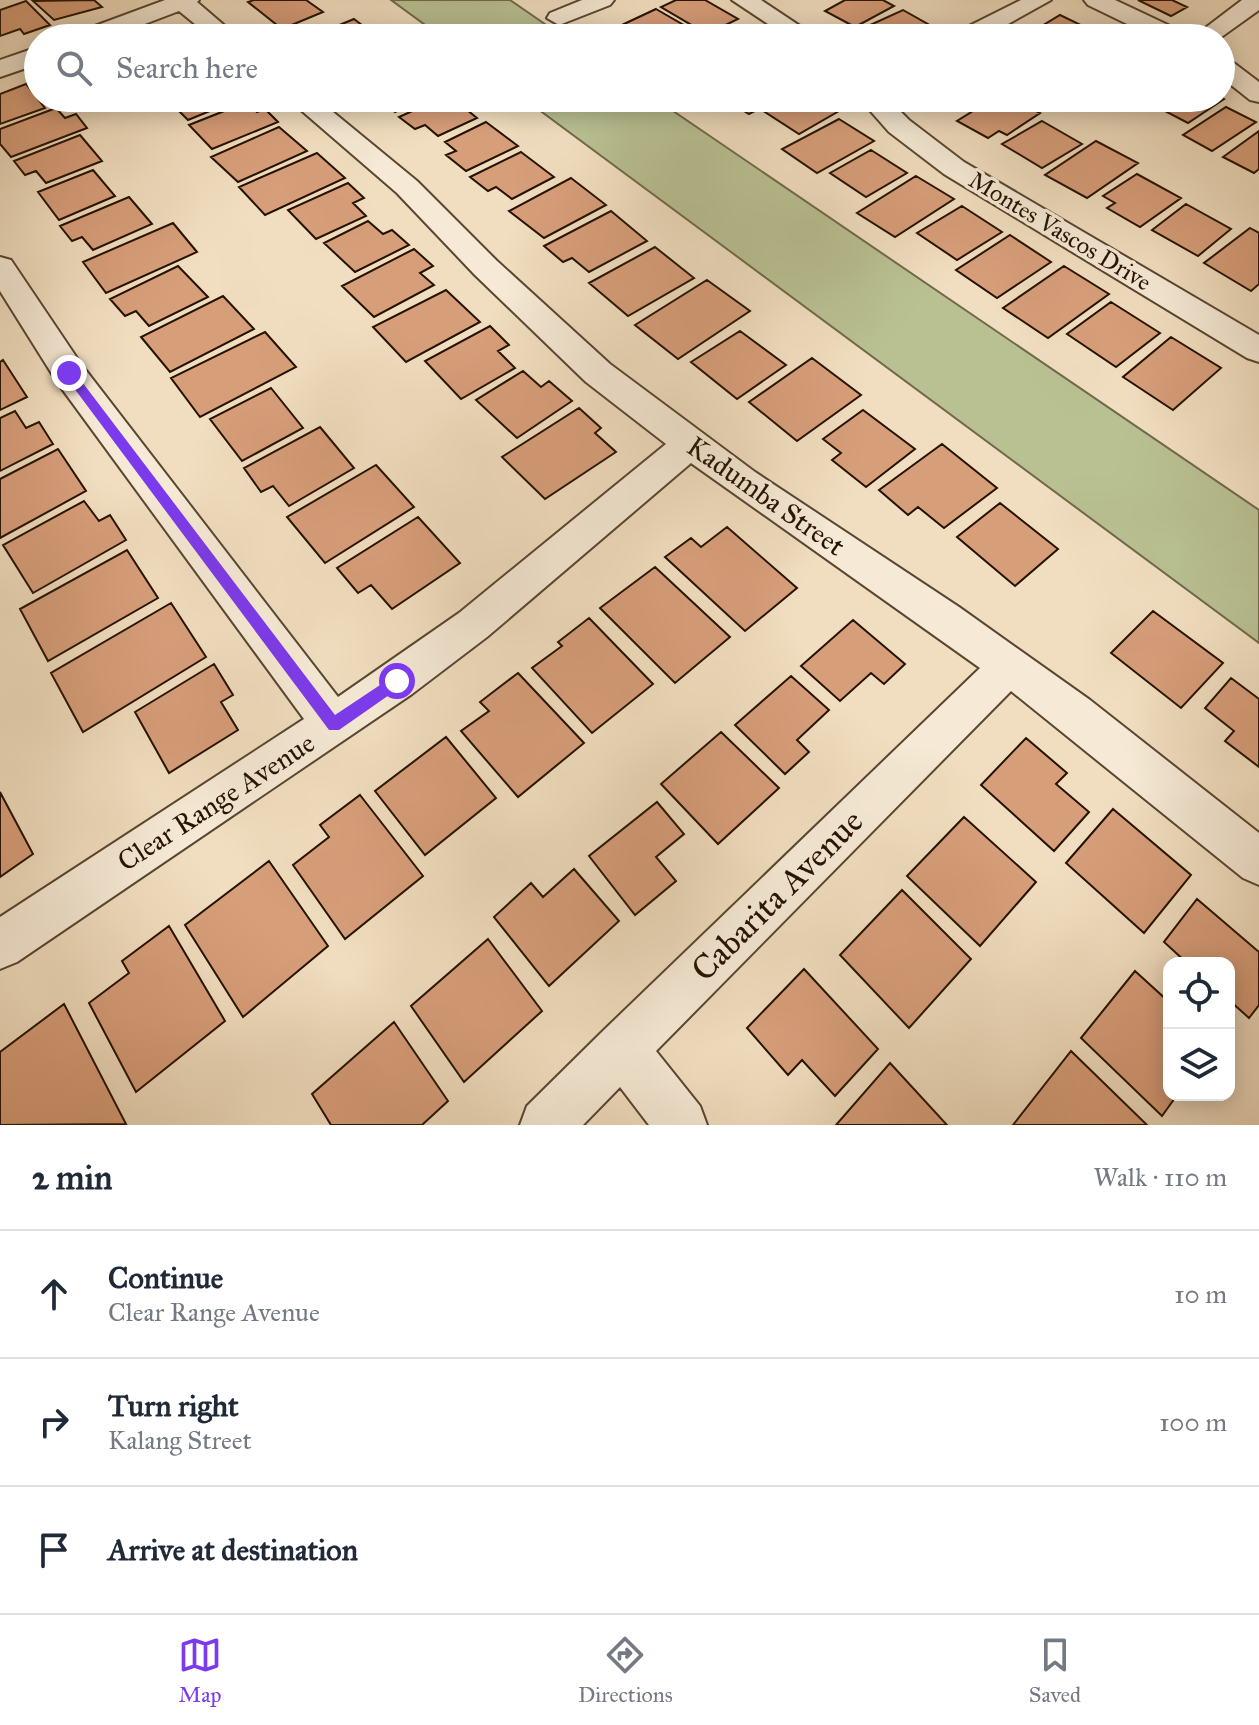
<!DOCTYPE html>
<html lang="en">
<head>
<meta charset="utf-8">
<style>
  :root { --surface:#fff; --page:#f2f2f3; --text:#1f2937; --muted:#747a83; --line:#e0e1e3; --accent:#7c3aed }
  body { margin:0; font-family:"IM FELL Great Primer",serif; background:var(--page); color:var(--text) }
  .controls { position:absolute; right:24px; bottom:24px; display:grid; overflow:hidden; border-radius:16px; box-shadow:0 4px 20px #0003 }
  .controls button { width:72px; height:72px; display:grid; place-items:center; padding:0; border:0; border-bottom:2px solid var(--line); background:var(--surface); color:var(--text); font:40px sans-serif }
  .stop { position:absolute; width:24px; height:24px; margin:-18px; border:6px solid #7c3aed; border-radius:50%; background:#fff }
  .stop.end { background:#7c3aed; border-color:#fff; box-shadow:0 2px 8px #0008 }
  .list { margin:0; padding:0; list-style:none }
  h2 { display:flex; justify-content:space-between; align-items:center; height:104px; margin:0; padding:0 32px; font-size:34px }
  h2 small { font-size:26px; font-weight:400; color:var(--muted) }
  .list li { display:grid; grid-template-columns:52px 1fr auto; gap:24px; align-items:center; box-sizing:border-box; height:128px; padding:0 32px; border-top:2px solid var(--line) }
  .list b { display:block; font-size:30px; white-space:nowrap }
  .list p { margin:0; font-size:26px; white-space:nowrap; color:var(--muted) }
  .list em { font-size:26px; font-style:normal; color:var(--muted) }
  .icon { flex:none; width:44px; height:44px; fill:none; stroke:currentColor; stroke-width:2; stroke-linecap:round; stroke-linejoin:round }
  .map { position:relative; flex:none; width:1259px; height:1125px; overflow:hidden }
  .search { position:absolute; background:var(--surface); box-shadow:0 4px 20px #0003; left:24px; right:24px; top:24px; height:88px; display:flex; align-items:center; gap:20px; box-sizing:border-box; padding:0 28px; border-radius:44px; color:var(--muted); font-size:30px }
  .sheet { height:488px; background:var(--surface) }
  nav { display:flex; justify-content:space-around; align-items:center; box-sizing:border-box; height:112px; border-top:2px solid var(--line); background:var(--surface); font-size:22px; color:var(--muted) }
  nav a { display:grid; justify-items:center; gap:4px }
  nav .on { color:var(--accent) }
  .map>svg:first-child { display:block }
</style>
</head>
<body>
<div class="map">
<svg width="1259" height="1125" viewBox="0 0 1259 1125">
  <rect width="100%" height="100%" fill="#f1dec0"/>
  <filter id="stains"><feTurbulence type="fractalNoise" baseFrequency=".0025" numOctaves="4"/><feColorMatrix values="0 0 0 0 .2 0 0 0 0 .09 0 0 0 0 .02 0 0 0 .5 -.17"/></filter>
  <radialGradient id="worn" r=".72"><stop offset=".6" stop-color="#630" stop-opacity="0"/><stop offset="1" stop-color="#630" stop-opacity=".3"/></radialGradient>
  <path fill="#b9c193" stroke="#706a4a" stroke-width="2" d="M391,0H510L565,38H443Z
    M523,98H654L1259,510V643Z"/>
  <path fill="#d79e7a" stroke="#261200" stroke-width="2" d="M94,0L102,7L54,20L33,1Z
    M254,0H306L323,12L282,29L248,2Z
    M676,0H705L738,19L707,34L661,7Z
    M845,0H883L894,6L855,27L825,11Z
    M1138,0H1172L1187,7L1171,16Z
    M26,1L50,25L24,34L20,29L0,36V10Z
    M656,9L694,31L681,38H646L624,24Z
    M903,10L933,27L909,38H868L857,31Z
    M1060,15L1085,27L1067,38L1027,35Z
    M354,19L379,38H308Z
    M1097,27L1121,38H1079Z
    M171,28L182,38H142Z
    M623,28L637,38H601Z
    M26,84L45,108L0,124V94Z
    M1221,97L1224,99L1188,123L1159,108L1174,98Z
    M166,98H235L237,100L188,120Z
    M382,98H426L395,112L379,99Z
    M441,98H472L461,105L477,118L438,136L425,125L415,129L399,117Z
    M723,98H779L749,114Z
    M791,98H818L839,111L799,134L765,112Z
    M939,98H982L962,110Z
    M994,98H1011L1040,113L1007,135L999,131L988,138L957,121Z
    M247,102L257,112L265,109L278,122L212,149L189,125Z
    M1226,107L1256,122L1212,151L1183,135Z
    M56,108L65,118L76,114L87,128L11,157L0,144V129Z
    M839,119L874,141L817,173L782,149Z
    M1042,121L1082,144L1042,168L1002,144Z
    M486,122L518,146L466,171L446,155L456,151L445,142Z
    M279,127L307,151L238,182L211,157Z
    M1259,131V169L1254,173L1223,157Z
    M80,135L102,161L46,183L36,171L25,175L14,161Z
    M1096,141L1138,163L1087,198L1045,175Z
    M871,150L907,173L866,197L830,173Z
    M521,152L554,177L512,199L496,187L488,191L470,177Z
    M317,153L345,178L265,215L239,187Z
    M93,170L115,196L59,220L38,192Z
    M1137,174L1181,198L1140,227L1107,208L1115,203L1103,196Z
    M916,176L954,199L895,237L857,213Z
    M571,178L606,205L544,238L509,211Z
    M348,183L364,198L353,203L366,216L316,239L288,210Z
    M129,197L152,224L93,250L82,237L72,241L60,226Z
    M1186,204L1231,229L1198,256L1152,230Z
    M962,206L1002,232L957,260L917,233Z
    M611,211L647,241L589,272L572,258L563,262L544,246Z
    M368,221L383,234L392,230L409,245L355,272L324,243Z
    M173,223L197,252L106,293L83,262Z
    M1250,228L1259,233V284L1251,291L1204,263Z
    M1010,235L1051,262L997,298L956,270Z
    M655,247L694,278L628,316L589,283Z
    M414,249L433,266L420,273L434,285L374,317L342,286Z
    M178,266L208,297L149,326L136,311L125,316L110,299Z
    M1064,266L1109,294L1048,338L1003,308Z
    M707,280L750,311L678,359L635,325Z
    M446,290L480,322L406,362L373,327Z
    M223,296L254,329L170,372L141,337Z
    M1111,302L1160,333L1116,367L1067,334Z
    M490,326L509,345L498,351L515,368L461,399L425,361Z
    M740,331L786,365L737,399L691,362Z
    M265,332L296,367L200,417L171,378Z
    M1171,337L1221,368L1173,410L1123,377Z
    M812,358L861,395L797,441L749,402Z
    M3,360L27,397L0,410V362Z
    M523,371L541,387L549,381L572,401L517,438L476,400Z
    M271,388L303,428L242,461L210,419Z
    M579,408L601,428L595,433L616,452L545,499L502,457Z
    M863,410L915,449L866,487L832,460L841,453L823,439Z
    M15,411L26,428L39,422L53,444L0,471V418Z
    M320,427L354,468L289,506L273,486L261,492L244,468Z
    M942,444L997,488L944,528L918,507L908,515L879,490Z
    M58,449L86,491L0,538V479Z
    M376,465L414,507L325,563L287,517Z
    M84,501L99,521L110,515L126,540L33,593L3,545Z
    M1000,503L1058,549L1015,586L957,537Z
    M418,517L460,563L392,609L371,585L358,593L337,568Z
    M727,527L797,588L745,631L665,557L691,538L701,547Z
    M127,550L158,598L48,661L20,609Z
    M655,567L730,637L675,683L600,608Z
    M171,603L206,657L83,732L51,673Z
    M1153,611L1223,663L1181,708L1111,653Z
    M589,618L653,684L592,733L532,668L562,646L558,642Z
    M853,620L905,664L884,684L871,673L840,701L801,666Z
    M214,664L233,695L221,702L238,730L169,773L135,712Z
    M518,673L584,743L518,797L461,731L489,711L480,702Z
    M791,676L829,710L797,740L809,752L785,774L735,725Z
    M1231,678L1259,699V767L1225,741L1234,731L1205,708Z
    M721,732L779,788L718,844L661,784Z
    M446,737L496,798L425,855L375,791Z
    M1026,738L1067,773L1056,784L1089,812L1054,851L981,785Z
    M0,792L33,854L0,877Z
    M360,795L423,876L345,939L293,865L329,837L320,825Z
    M657,802L684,834L656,857L676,881L635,915L589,856Z
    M1113,809L1191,875L1144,933L1066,863Z
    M964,817L1036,882L980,946L907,876Z
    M269,861L328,946L243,1017L185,925Z
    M574,869L619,921L549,986L494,917L531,883L543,897Z
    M902,890L971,959L909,1028L840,955Z
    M1197,899L1259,952V1005L1249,1018L1229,1000V963H1187L1164,942Z
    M169,926L225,1021L136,1092L89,1003L129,973L122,961Z
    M488,939L542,1011L464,1082L411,1006Z
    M804,969L878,1049L835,1096L802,1060L788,1075L747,1028Z
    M1135,971L1169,1002V1095H1177L1162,1116L1081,1038Z
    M64,1004L126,1124L0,1125V1052Z
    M394,1022L448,1101L422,1125H331L312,1094Z
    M1071,1051L1147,1125H1013Z
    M890,1063L947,1125H836Z"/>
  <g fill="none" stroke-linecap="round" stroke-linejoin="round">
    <g stroke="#594530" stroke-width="4">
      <path id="minor" d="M165,0H199L197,2L239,38H212L179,11L108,38H73L76,33Z
        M582,0H614L610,5L559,25L547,18L550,13Z
        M732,0H761L818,38H789Z
        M1021,0H1051L983,38H952L955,33Z
        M1084,0H1115L1185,33L1188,38H1156L1088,5Z
        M1242,0H1259V10L1220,38H1192Z
        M38,47V64L0,77V60Z
        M1221,57L1230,60L1259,82V102L1250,100L1221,77Z
        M287,98H316L417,181L497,261L610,364L755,472L959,607L1090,700L1259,833V885L1243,878L1011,691L656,1051L700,1106L707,1125H649L620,1087L583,1125H520L527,1106L604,1030L980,668L691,463L487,637L412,694L17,962L0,969V917L304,719L57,382L0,291V257L11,260L81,364L338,697L459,613L666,444L586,382L475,275L397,193Z
        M859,98H887L909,120L964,162L1259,335V362L1247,358L944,174L889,132Z"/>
    </g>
    <use href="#minor" fill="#f6ead6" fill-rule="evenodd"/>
  </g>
  <path fill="#7c3aed" d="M65,370H73L335,715L392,677H402V686L339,730H329L65,376Z"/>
  <g text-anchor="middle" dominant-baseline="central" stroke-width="7" stroke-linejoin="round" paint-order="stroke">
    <g font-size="24" fill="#261200" stroke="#f6ead6">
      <text transform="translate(1060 231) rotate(31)">Montes Vascos Drive</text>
    </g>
    <g font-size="28" fill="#261200" stroke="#f6ead6">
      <text transform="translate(766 496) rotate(35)">Kadumba Street</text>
      <text transform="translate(216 802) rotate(-33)">Clear Range Avenue</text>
    </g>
    <g font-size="34" fill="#261200" stroke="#f6ead6">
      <text transform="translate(777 895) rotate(-45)">Cabarita Avenue</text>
    </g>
  </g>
  <rect width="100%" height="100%" filter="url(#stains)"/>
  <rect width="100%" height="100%" fill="url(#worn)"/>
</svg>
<div class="controls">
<button><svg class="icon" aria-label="locate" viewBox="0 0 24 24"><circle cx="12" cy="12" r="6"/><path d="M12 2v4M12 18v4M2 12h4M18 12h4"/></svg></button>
<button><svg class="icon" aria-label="layers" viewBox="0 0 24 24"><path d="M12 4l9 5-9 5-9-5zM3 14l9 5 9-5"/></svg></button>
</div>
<div class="stop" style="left:397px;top:681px"></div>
<div class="stop end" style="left:69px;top:373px"></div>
<div class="search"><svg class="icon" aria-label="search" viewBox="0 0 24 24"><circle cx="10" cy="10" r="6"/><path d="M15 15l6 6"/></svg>Search here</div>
</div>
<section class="sheet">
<h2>2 min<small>Walk · 110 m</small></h2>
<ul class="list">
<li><svg class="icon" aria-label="ahead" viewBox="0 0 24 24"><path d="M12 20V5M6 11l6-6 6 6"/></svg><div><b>Continue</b><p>Clear Range Avenue</p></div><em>10 m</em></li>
<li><svg class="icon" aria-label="right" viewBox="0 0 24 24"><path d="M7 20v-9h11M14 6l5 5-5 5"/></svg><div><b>Turn right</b><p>Kalang Street</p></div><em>100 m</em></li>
<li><svg class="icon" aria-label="arrive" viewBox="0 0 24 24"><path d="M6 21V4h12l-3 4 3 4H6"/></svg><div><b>Arrive at destination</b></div></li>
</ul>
</section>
<nav>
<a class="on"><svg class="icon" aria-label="map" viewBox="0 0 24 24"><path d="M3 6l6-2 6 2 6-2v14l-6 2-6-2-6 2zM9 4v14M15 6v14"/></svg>Map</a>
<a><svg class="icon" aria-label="directions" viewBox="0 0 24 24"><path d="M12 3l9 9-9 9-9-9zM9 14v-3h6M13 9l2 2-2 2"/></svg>Directions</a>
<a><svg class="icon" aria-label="saved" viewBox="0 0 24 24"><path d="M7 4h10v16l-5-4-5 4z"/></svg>Saved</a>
</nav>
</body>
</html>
